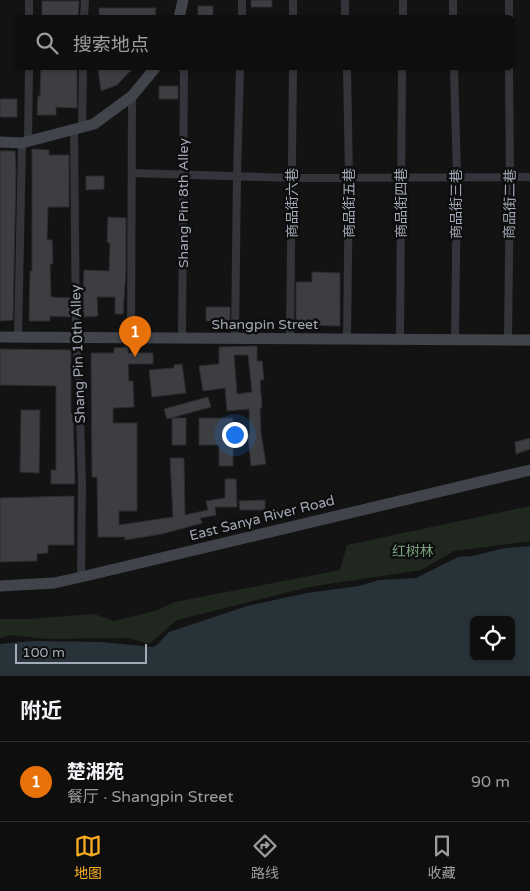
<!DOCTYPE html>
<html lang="zh">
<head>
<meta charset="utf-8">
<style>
  :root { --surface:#0e0e0f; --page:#1c1c1d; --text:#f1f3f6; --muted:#9b9c9e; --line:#2e2e2f; --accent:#fcae23 }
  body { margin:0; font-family:"Varela Round","Noto Sans SC",sans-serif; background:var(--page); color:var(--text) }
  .controls { position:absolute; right:15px; bottom:15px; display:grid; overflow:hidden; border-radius:8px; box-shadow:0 1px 4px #0004 }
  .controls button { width:45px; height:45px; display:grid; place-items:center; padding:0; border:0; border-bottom:1px solid var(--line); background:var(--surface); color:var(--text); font:25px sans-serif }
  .scale { position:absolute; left:15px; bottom:12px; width:132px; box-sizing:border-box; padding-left:5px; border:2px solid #a3a9b6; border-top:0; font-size:14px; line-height:18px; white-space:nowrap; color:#a3a9b6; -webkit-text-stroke:4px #0e0e0f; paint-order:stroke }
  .you { position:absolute; left:234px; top:434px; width:18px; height:18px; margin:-12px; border:4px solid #fff; border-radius:50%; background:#1a73e8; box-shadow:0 0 0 8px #1a73e833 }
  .badge { display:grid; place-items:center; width:32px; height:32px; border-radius:50%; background:var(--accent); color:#fff; font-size:16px; font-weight:700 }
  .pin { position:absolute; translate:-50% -41px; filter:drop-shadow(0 1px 2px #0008) }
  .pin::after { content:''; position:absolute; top:26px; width:18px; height:15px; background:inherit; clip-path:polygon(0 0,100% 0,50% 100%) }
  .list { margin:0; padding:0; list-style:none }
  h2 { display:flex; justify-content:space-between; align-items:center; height:65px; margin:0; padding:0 20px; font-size:21px }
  h2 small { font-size:16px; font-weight:400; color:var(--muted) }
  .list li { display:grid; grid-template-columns:32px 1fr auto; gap:15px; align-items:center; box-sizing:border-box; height:80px; padding:0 20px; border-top:1px solid var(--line) }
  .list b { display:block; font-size:19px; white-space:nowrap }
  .list p { margin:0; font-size:16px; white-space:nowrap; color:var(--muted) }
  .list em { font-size:16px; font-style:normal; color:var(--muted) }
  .icon { flex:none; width:28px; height:28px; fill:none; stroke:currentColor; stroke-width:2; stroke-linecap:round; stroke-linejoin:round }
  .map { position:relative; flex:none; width:530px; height:676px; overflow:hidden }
  .search { position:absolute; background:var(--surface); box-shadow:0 1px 4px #0004; left:15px; right:15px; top:15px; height:55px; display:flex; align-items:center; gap:12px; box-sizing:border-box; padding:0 18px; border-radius:8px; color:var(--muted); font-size:19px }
  .sheet { height:145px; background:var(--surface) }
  nav { display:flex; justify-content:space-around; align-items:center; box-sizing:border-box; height:70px; border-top:1px solid var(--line); background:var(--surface); font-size:14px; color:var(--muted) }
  nav a { display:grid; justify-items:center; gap:2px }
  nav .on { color:var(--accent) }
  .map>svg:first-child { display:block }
</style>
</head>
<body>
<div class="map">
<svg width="530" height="676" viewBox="0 0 530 676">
  <rect width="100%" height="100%" fill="#131314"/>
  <path fill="#1f271f" d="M530,506V541L454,551L421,570L309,587L177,620L149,644L128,638L47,639L12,635L0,638V619H29L94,614L114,621L155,611L175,602L340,570L347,545Z"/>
  <path fill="#283239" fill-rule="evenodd" d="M530,546V676H0V644L33,641L101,642L153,647L158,644L169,632L247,606L307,593L359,586L379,580L416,578L458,557L472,556L505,548ZM474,620H511V657H474Z"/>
  <path fill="#3c3e42" stroke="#2c2d31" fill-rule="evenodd" d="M251,0H272V7H251Z
    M42,1H79L78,18H42Z
    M198,6H213V18H198Z
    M99,8H156L155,18H99Z
    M41,68L77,69V108L56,107V115H37L38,96H40Z
    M98,68H133L117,85L101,91Z
    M159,86H178V99H159Z
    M0,99H17V117H0Z
    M32,149L49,150V155H69V207H48L47,240H52L53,264H50L51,297L70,298V317L50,316V321H29L30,271H32Z
    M0,151H15L16,172L13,320L0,321Z
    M86,176H104V189L86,190Z
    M108,217L126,218V269L123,314H115V297H97L98,316L84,317L83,291L84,270L109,271L110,243L107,242Z
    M312,272L340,273V326L296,325V282H312Z
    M206,307H230V322L206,321Z
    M257,346V361H262L264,380H260L262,408H260L261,433L266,464L251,466L248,434H250L249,409L227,411L225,388L203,391L199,366L219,364V347ZM234,355H248L252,392L237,394Z
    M128,347V353H153V364H128L129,381H133L134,407L113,408V423H137V511H119V525L173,517L170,458H184L185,515L208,510L206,501L225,498V479H236L237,507H215L216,515L200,518L202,523L162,534L125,540V537H98L97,477H92L91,353H114V348Z
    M0,349L71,350V413H73L75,484H51V470H56V386L0,385Z
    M182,364L186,393L152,397L149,370L174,368V365Z
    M208,397L211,407L167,419L164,409Z
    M21,410H40L39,473L20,472Z
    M172,418H186V445H172Z
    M199,418H233V466H219V445H199Z
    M530,438V449L516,454L515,442Z
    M74,496V545H48V553L37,554V561L0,562V498Z
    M265,500V510H240L239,501Z"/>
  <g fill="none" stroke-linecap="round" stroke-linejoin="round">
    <path stroke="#33353a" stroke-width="8" d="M345,0V18
      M453,0V18
      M509,0V18
      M29,18V0
      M84,18L85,0
      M242,18V0
      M293,18V0
      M403,18V0
      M182,68L184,71L182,338
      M347,68L349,177L347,339
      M454,68L457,176L455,340
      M82,128L83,68
      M74,130L76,338L79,382L82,484L81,577
      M28,142L29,68
      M132,173L292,178L530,177
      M18,337L22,143
      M131,338L132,96
      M235,338L237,176L240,68
      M290,339L293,68
      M400,339L402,68
      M508,340L510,176L509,68"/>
    <path stroke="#41444a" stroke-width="11" d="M179,18L183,0
      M0,142L22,143L94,124L132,96L155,68
      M0,337L530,340
      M0,586L54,583L81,577L530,470"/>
  </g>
  <g text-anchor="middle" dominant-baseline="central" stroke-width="5" stroke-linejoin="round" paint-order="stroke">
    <g font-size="14" fill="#a3a9b6" stroke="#0e0e0f">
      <text transform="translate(183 203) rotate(-90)">Shang Pin 8th Alley</text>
      <text transform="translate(292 203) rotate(-90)">商品街六巷</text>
      <text transform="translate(349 203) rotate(-90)">商品街五巷</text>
      <text transform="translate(401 203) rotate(-90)">商品街四巷</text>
      <text transform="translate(456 204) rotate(-90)">商品街三巷</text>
      <text transform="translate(510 204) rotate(-89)">商品街二巷</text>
      <text x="265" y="324">Shangpin Street</text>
      <text transform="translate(78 354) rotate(-92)">Shang Pin 10th Alley</text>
      <text transform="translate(262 518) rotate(-14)">East Sanya River Road</text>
    </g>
    <g font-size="14" fill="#79a27b" stroke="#0e0e0f">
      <text x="413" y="551">红树林</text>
    </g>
  </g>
</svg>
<div class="controls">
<button><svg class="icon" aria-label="locate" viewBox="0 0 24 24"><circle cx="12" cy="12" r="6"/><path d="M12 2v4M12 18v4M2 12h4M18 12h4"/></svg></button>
</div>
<div class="scale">100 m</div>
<div class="you"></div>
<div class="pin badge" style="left:135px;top:357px;background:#e8710a">1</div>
<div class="search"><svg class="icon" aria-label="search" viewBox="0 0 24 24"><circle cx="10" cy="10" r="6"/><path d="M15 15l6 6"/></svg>搜索地点</div>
</div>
<section class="sheet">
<h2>附近<small></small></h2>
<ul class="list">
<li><span class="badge" style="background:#e8710a">1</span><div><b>楚湘苑</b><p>餐厅 · Shangpin Street</p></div><em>90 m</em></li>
</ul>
</section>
<nav>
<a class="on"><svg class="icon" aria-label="map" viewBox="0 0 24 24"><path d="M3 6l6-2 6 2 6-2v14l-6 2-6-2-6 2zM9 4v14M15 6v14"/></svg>地图</a>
<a><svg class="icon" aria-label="directions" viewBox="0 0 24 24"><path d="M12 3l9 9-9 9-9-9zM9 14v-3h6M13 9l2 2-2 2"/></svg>路线</a>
<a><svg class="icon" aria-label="saved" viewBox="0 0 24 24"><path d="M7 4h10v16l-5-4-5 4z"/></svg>收藏</a>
</nav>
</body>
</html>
